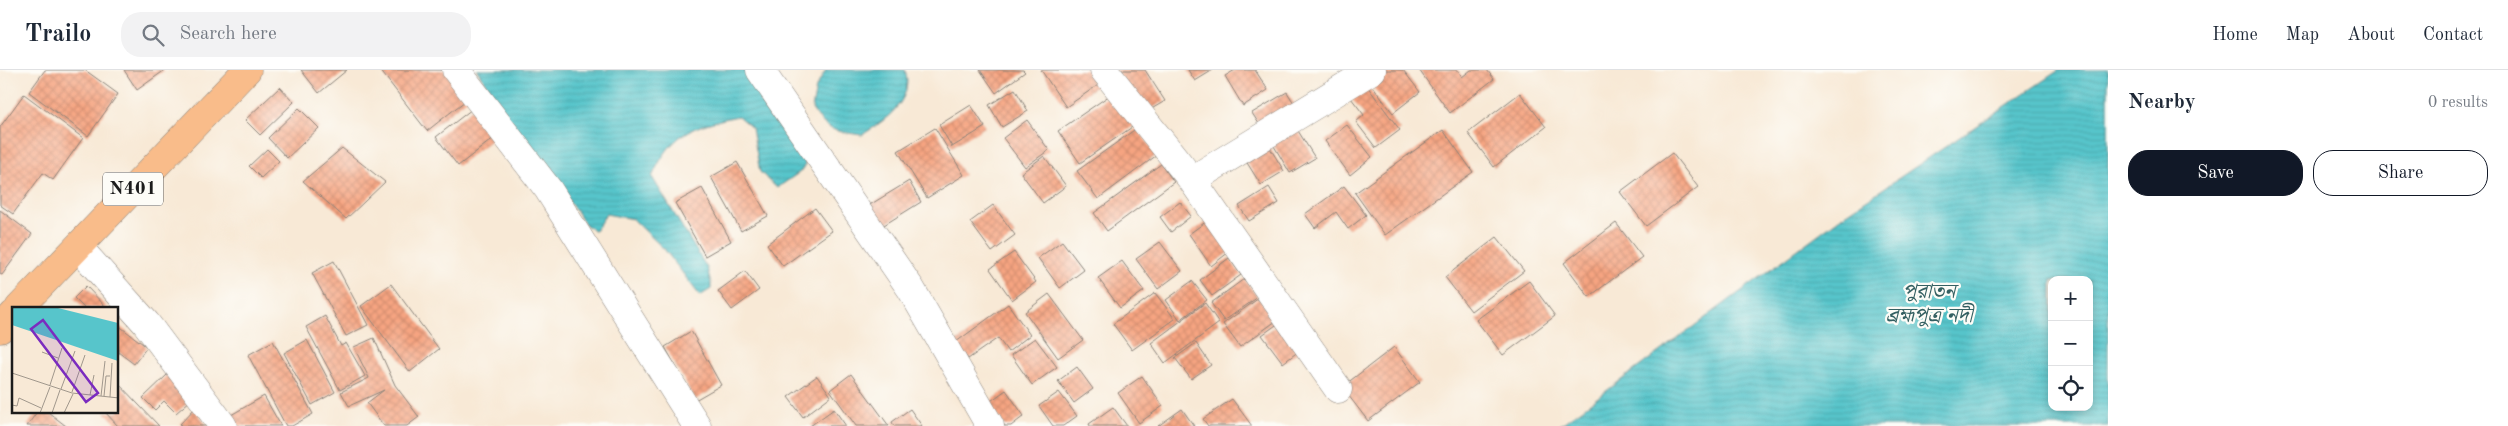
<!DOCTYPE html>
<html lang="en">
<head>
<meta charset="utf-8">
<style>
  :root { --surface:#fff; --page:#f2f2f3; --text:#1f2937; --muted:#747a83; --line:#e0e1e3; --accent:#111827 }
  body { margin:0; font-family:"Old Standard TT","Noto Serif Bengali",serif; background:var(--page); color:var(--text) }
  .controls { position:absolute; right:15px; bottom:15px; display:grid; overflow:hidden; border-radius:10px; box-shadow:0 2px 8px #0003 }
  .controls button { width:45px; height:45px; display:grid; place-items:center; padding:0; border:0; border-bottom:1px solid var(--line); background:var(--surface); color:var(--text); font:25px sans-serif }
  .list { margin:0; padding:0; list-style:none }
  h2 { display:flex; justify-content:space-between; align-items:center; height:65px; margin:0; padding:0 20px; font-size:21px }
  h2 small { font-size:16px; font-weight:400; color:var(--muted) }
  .actions { display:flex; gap:10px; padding:15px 20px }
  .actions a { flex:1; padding:11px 0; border:1px solid var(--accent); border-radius:20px; text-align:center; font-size:18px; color:var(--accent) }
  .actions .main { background:var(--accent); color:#fff }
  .icon { flex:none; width:28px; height:28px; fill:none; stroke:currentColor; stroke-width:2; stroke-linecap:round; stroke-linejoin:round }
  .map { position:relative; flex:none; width:2108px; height:356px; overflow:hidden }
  header { display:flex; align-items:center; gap:30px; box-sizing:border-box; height:70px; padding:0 25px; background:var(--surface); border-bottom:1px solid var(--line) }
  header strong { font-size:24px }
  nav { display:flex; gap:28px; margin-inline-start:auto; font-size:18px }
  .search { width:350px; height:45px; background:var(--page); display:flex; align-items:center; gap:12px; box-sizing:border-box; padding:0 18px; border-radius:20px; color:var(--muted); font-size:19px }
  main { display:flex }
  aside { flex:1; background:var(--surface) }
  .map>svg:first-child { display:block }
</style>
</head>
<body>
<header>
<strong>Trailo</strong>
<div class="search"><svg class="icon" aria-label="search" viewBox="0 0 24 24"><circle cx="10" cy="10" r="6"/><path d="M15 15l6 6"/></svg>Search here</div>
<nav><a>Home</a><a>Map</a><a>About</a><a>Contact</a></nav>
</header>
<main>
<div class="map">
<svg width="2108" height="356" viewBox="0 0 2108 356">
  <defs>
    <pattern id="water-rules" width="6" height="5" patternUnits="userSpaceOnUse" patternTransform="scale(1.25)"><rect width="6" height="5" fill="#57c5cb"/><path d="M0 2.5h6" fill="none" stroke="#4ba9ae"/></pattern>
    <pattern id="building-cross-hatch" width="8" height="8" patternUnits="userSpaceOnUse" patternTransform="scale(1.25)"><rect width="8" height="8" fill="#f6a481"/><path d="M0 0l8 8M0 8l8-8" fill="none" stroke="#d28d6f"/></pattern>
  </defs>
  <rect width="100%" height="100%" fill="#fdfcf7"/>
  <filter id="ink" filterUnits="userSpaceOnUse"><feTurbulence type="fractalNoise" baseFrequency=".02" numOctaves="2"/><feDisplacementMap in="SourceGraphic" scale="10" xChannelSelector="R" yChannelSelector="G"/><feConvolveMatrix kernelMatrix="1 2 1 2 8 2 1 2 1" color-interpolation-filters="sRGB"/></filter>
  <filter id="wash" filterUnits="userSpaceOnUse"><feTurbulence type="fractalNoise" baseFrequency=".0096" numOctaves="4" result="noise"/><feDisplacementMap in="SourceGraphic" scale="20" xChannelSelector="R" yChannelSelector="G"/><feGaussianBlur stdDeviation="1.12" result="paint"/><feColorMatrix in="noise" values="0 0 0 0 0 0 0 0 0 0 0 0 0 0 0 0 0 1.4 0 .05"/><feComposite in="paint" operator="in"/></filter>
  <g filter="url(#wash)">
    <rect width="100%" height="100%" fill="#f8e9d6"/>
    <path fill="url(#water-rules)" stroke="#3a7074" fill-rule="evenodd" d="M477,0H751L802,81L805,95L800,102L777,118L760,102L752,58L738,46C692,56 672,62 652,107L707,198L711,213V219L700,226L665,180L633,149L606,144L595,161L586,155L510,50Z
      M826,0H905C915,31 884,51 862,65C835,61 827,62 812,39L816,17Z
      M2059,0H2108V356H1559L1847,143ZM2052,210H2089V337H2052Z"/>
    <g id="blocks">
      <path fill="url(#building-cross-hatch)" d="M45,0H85L118,24L88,66L29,22Z
        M124,0H165L137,20Z
        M301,0H347L319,23Z
        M380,0H449L470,27L427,61Z
        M980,0H1023L1025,2L996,23Z
        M1041,0H1093L1101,13L1066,37Z
        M1116,0H1145L1165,31L1143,44Z
        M1188,0H1213L1195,11Z
        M1235,0H1255L1268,20L1243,36L1225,6Z
        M1382,0H1403L1420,22L1393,43L1368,11Z
        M1419,0H1458L1462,7L1471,0H1487L1494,9L1450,43Z
        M1364,12L1400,60L1376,78L1356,52L1364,45L1348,24Z
        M280,17L294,32L260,65L245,50Z
        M1015,19L1028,41L1002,57L989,35Z
        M1287,22L1297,38L1263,60L1252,43Z
        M1113,23L1135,55L1080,93L1058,61Z
        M1520,23L1546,57L1494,97L1468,63Z
        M24,24L83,68L53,110L43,103L13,144L0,135V57Z
        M971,35L985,57L952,77L939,55Z
        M299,38L319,58L287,88L268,68Z
        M472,39L495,67L458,96L436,67Z
        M1027,50L1049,80L1025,97L1003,68Z
        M1347,55L1372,87L1350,105L1325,71Z
        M1295,56L1315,88L1290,103L1271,71Z
        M935,58L964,105L927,128L898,81Z
        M1137,58L1157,85L1098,129L1077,101Z
        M1443,60L1473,102L1385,165L1355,123Z
        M1267,73L1284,101L1261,115L1244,88Z
        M342,78L385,112L346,149L303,111Z
        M267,79L279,91L261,108L249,96Z
        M1672,83L1698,117L1646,156L1620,122Z
        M1044,86L1066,116L1043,133L1021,103Z
        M737,92L768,146L741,161L711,107Z
        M1161,94L1174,112L1107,161L1094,143Z
        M909,111L921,132L876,160L863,139Z
        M1344,116L1366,145L1348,159L1336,142L1315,158L1305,144Z
        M1269,117L1279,133L1249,151L1239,136Z
        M702,118L731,171L705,186L675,133Z
        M1180,132L1191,146L1171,162L1160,147Z
        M993,135L1015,165L992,182L970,152Z
        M815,138L832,161L783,196L767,174Z
        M0,140L32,164L2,205L0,204Z
        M1207,151L1229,182L1211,196L1189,164Z
        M1616,153L1642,187L1589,227L1564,193Z
        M1497,167L1524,201L1471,241L1445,207Z
        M1062,171L1084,200L1060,218L1038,188Z
        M1160,172L1182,201L1158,219L1136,189Z
        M1014,182L1036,212L1012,230L990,199Z
        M1229,188L1241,205L1212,226L1200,210Z
        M334,191L368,255L346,266L312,203Z
        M1122,191L1144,221L1120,238L1098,208Z
        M745,201L759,220L732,240L718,221Z
        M1244,209L1258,227L1224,251L1211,233Z
        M1192,211L1207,230L1180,250L1166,230Z
        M1529,211L1555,246L1503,285L1476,250Z
        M391,214L439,279L410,302L361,236Z
        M86,216L107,238H84L74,228Z
        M1155,223L1175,249L1132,280L1113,254Z
        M1049,224L1083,270L1058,288L1025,242Z
        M1259,228L1276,251L1240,277L1223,254Z
        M1205,233L1219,253L1165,293L1151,273Z
        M1008,234L1030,265L1008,282L998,268L968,289L956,272Z
        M325,246L341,276L346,273L365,306L340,320L306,257Z
        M1279,253L1299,281L1283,293L1262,265Z
        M118,255L147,277L134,294L118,282Z
        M691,261L721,315L695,330L665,277Z
        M374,268L395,315L419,347L407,356H384L367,333L384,320L349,336L341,322L369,308L354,277Z
        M1035,268L1057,297L1032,315L1011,285Z
        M307,270L335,322L312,335L284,283Z
        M273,271L313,344L292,356H286L248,285Z
        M1196,273L1211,295L1191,309L1175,288Z
        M1394,277L1420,312L1368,351L1342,317Z
        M1077,297L1093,319L1074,333L1058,311Z
        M851,304L889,356H856L830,320Z
        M167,305L191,330L176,343L164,331L155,340L143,328Z
        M817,306L831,326L803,347L788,327Z
        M1142,306L1163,336L1139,353L1118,323Z
        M118,313L159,356H118L105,342H118Z
        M1006,320L1024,346L1011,356H1005L988,333Z
        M1059,322L1077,346L1063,356H1053L1039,336Z
        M264,326L281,356H237L231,345Z
        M1232,329L1252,356H1208L1203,349Z
        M1113,337L1127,356H1090L1089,354Z
        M195,338L207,356H182L180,354Z
        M834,339L846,356H810Z
        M910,339L922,356H894L892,352Z
        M1182,339L1194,356H1158Z
        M37,342H48L66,356H27Z"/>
    </g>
  </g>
  <g filter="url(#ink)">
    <use href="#blocks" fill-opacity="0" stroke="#8a8279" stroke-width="1"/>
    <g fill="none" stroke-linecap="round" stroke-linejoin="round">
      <g stroke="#8a8279" stroke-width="29">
        <path id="street" d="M456,0L548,119L697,356
          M760,0L911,219L990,356
          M1104,0L1192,110L1338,319
          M1192,110L1372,0
          M78,177L146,253L223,356"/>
      </g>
      <g stroke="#8a8279" stroke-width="29">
        <path id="highway" d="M19,238L247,0
          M0,259L14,244"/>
      </g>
      <use href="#street" stroke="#fff" stroke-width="28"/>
      <use href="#highway" stroke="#f9bc8a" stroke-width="28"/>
    </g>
  </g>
  <g text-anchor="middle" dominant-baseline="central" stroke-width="4.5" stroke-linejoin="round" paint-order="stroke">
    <rect fill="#fdfcf7" stroke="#605f5e" stroke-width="1" x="103" y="102.5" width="60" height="33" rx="4"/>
    <g font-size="19" font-weight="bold" fill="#1c1c1c">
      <text x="133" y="119">N401</text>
    </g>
    <g font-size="21" font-style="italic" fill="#346062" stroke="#fdfcf7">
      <text x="1929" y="222">পুরাতন<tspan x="1929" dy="24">ব্রহ্মপুত্র নদী</tspan></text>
    </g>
  </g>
  <g transform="translate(12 237)">
    <rect width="106" height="106" fill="#f8e9d6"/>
    <path d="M0,0H42L106,16V54L0,18Z" fill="#57c5cb"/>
    <path fill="none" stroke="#a0978c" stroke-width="1" d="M30,45L46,51M0,66L60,86L107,91M38,78L50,41M49,82L63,44M60,85L73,48M78,88L82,68M89,89L93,54M92,89L94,69H98M98,90L100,56M0,98L5,99L7,91L29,101M28,106L38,80M40,106L48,83M52,106L61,87"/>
    <path fill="#7b2cbf" fill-opacity="0.15" stroke="#7b2cbf" stroke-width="2.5" d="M31,13L86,86L74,95L19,22Z"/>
    <rect width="106" height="106" fill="none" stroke="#1c1c1c" stroke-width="2.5"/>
  </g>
</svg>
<div class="controls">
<button>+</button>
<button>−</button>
<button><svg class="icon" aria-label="locate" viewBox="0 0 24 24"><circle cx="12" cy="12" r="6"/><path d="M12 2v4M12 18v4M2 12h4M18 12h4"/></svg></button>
</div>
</div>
<aside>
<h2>Nearby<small>0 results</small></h2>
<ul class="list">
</ul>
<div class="actions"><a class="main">Save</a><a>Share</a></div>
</aside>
</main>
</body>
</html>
